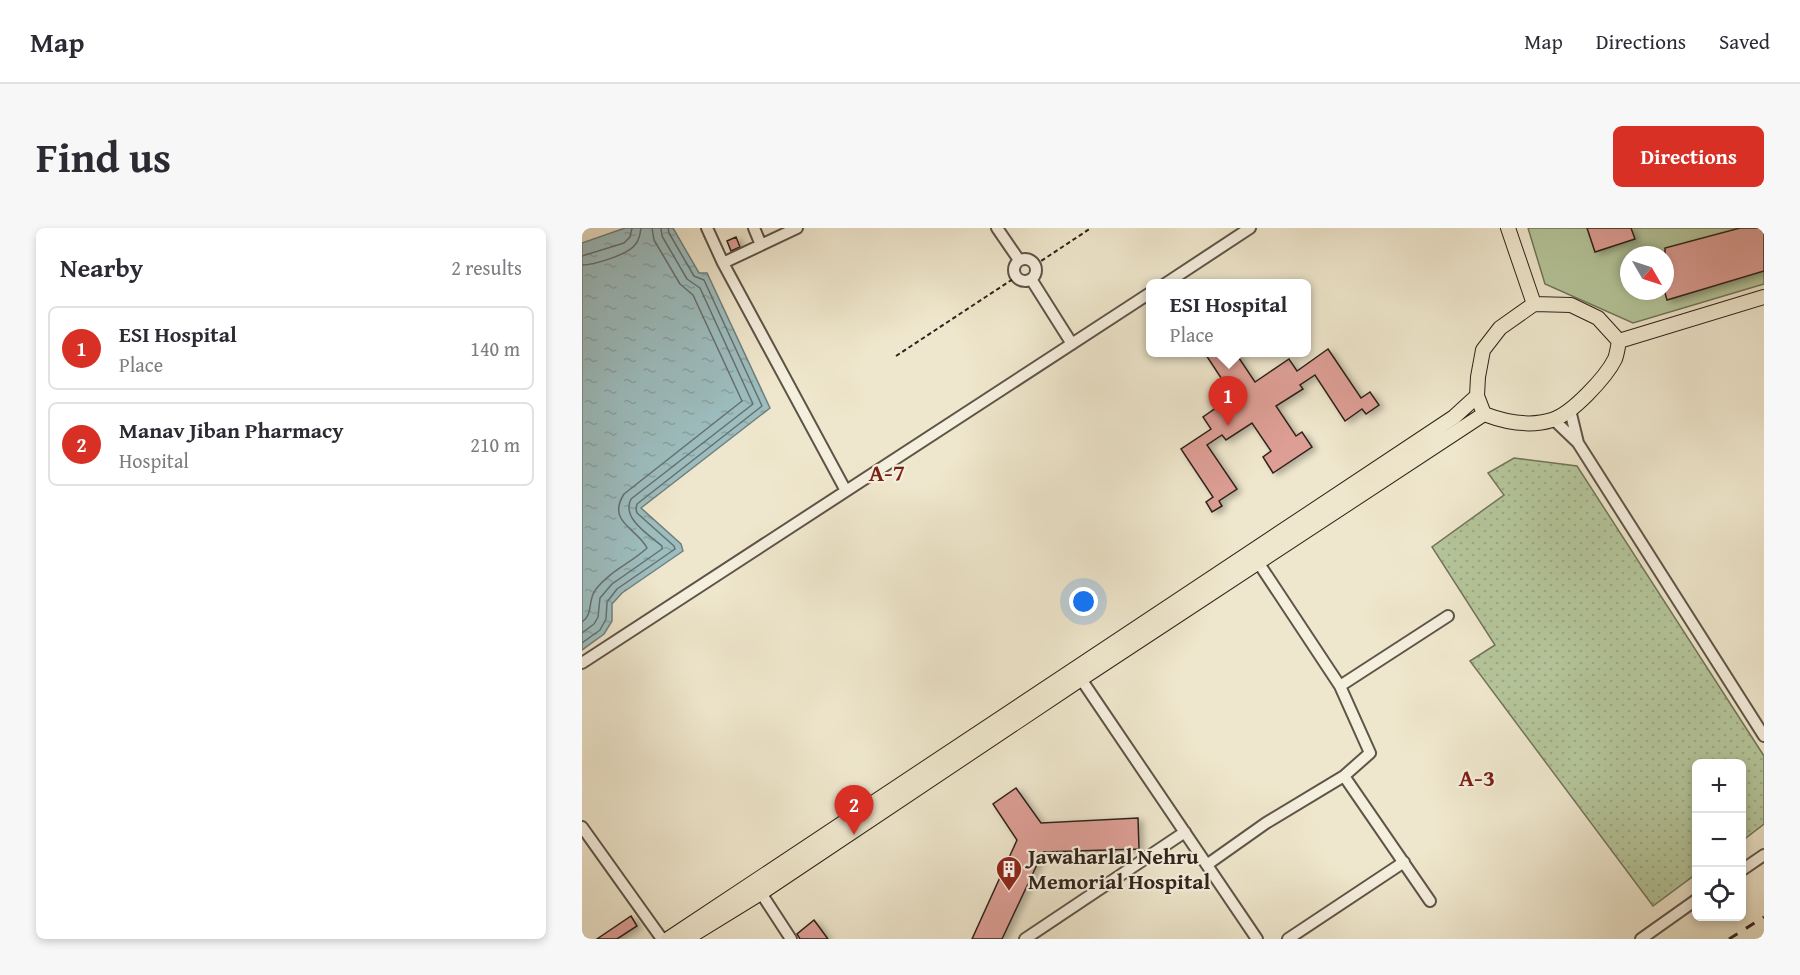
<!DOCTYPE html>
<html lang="en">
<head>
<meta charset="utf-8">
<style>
  :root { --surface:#fff; --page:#f7f7f7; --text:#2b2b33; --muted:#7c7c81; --line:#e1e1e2; --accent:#d93025 }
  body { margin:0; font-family:"Gentium Book Plus",serif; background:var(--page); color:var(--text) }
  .controls { position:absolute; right:18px; bottom:18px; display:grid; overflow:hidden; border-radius:9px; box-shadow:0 3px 9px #0003 }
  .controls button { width:54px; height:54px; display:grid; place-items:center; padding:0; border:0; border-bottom:2px solid var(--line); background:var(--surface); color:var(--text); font:30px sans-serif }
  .compass { position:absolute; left:1038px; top:18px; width:54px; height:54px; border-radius:50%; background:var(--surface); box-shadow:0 3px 9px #0003; rotate:129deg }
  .you { position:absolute; left:502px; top:374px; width:21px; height:21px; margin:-15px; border:4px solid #fff; border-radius:50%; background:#1a73e8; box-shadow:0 0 0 9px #1a73e833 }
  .badge { display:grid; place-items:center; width:39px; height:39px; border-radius:50%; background:var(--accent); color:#fff; font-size:20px; font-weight:700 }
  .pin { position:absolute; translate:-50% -50px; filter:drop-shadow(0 2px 3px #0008) }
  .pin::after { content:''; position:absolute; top:32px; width:21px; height:18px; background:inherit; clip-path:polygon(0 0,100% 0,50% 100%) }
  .popup { position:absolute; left:564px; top:51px; width:165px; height:78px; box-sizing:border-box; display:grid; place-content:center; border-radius:9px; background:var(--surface); filter:drop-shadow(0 2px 4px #0005); font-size:20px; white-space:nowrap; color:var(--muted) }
  .popup b { font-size:22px; color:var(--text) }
  .popup::after { content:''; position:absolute; left:50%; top:100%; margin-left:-12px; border:12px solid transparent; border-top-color:var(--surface) }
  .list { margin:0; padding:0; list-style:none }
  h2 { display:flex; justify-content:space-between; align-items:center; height:78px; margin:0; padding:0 24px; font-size:26px }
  h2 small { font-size:20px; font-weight:400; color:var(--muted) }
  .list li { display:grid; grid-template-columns:39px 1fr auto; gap:18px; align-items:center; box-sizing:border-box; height:84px; margin:0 12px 12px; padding:0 12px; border:2px solid var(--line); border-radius:9px }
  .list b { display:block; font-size:22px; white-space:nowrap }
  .list p { margin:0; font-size:20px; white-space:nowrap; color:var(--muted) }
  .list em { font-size:20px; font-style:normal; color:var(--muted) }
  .icon { flex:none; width:33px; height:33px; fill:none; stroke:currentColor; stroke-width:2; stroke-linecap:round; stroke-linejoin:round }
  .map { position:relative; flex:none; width:1182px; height:711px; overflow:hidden; border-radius:9px }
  header { display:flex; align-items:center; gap:36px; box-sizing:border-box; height:84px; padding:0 30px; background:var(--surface); border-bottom:2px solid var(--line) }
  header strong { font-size:28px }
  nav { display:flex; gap:33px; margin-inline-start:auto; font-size:21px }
  .intro { display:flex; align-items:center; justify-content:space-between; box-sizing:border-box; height:144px; padding:0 36px }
  h1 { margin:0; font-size:42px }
  .button { padding:15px 27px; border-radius:9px; background:var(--accent); color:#fff; font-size:21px; font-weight:700 }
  main { display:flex; gap:36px; padding:0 36px }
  aside { flex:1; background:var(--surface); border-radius:9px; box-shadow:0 3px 9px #0003 }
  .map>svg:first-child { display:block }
</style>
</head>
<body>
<header>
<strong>Map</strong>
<nav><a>Map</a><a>Directions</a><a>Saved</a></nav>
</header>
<div class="intro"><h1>Find us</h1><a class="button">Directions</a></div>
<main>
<aside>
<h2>Nearby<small>2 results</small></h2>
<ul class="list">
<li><span class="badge">1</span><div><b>ESI Hospital</b><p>Place</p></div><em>140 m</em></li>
<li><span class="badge">2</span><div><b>Manav Jiban Pharmacy</b><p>Hospital</p></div><em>210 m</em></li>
</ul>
</aside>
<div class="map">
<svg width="1182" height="711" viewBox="0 0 1182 711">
  <defs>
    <pattern id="park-dots" width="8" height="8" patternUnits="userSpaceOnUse" patternTransform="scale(1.5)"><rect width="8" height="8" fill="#b5c69b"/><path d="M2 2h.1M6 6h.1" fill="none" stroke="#9caa85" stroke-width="1.8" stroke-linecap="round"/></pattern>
    <pattern id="water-ripples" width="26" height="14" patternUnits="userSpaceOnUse" patternTransform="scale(1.5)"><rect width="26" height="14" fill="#9dbec0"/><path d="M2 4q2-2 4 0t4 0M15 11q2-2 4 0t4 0" fill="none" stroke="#88a3a4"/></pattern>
    <filter id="shadow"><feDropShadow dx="4.5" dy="2.5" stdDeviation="3" flood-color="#0004"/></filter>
  </defs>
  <rect width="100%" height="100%" fill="#efe7cd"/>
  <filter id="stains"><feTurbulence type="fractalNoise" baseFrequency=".00333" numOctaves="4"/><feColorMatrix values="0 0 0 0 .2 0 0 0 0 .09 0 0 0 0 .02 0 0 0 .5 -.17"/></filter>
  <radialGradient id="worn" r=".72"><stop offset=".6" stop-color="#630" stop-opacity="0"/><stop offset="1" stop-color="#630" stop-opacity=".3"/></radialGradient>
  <path fill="url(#park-dots)" stroke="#72745b" stroke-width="1.5" d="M932,230L995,238L1182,528V596L1160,613V536H1114V646L1071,678L888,433L913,417L850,319L922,267L906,245Z"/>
  <path fill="#b5c69b" stroke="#72745b" stroke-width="1.5" fill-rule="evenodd" d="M946,0H1182V56L1051,95L963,56ZM1047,27H1083V63H1047Z"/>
  <path fill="url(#water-ripples)" stroke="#71807e" stroke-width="1.5" d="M43,0H91L117,45H125L188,180L59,280L99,316L101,323L40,365L30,376V393L22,406L0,422V15Z"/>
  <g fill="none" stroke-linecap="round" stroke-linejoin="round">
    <path stroke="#66706e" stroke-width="1.5" d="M0,28L42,15L48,9L50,0
      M0,37C12,37 44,27 52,18C57,13 58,7 59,0
      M0,394C12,386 5,372 14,361C28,343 49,335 65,320C56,301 24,294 42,266L160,173L111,67L98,56L72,12L70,0
      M0,405L12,396L16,389L18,370L30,356L80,321V318C67,307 39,290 49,271L171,176L118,60L105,51L80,8L79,0
      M0,415L18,402L24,391L25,374L35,361L93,321L92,318L55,285L54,281L55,276L180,178L122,52L112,48L87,5L86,0"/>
  </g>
  <path fill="#dd9e95" stroke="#2f231b" stroke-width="1.5" filter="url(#shadow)" d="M1005,0H1049L1053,11L1013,24Z
    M1158,0H1182V43L1085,72L1083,65V20Z
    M154,9L158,19L149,23L145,13Z
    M746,121L779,170L788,164L797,177L784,186L780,181L763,193L733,147L718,157L721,161L694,178L714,208L720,204L730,219L691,245L681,229L689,223L670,195L644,212L640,207L625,217L655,261L637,273L640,278L630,284L624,274L631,269L599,221L629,201L621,189L651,168L622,124H653L673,154L707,131L715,143Z
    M434,560L459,595L556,590L557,621L461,624L420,711H390L435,612L411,576Z
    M49,688L55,698L35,711H15Z
    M232,692L246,711H218L215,706Z"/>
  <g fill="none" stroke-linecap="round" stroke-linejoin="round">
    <g stroke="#5f5448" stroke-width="14">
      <path id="minor" d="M125,0L141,35L264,263
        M172,0L179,17
        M415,0L437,32
        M432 42a11 11 0 1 1 22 0a11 11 0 1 1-22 0Z
        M141,35L215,0
        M449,51L490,116
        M583,56L668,0
        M988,182L996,215L1182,508
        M972,192L996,215
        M0,435L568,65
        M499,451L675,711
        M758,458L866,388
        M762,548L848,673
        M0,599L80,711
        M626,636L684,595L762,548L788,525L758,458L672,328
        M1160,642L1182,627
        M179,665L209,711
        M443,711L603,604
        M706,711L822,634
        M1059,711L1114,672"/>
    </g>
    <g stroke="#2f231b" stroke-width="16">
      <path id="major" d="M926,0L952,76
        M952,76L989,77L1016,90L1037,113C1036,118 1035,126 1033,131C1024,149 990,186 970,192C948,199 923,194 902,186L895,168L896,149L901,122L918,100Z
        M1037,113L1182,69
        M86,711L872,189L895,168
        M104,711L179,665L499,451L902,186"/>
    </g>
    <path stroke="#2f231b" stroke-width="2" stroke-dasharray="4.5 3" stroke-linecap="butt" d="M453,37L509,0
      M314,128L434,49"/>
    <use href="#minor" stroke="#f5efde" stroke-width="10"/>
    <use href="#major" stroke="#efe7cd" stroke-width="14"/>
    <path stroke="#2f231b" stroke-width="3" stroke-dasharray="10 10" stroke-linecap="butt" d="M1147,711L1182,689"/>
  </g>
  <defs>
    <g id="building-pin" transform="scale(1.35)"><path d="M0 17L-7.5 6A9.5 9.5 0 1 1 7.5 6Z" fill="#8f2418" stroke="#f5efde"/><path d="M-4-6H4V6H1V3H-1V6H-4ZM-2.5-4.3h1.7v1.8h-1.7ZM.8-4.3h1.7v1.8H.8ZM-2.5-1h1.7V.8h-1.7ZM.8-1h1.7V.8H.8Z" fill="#fff"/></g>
  </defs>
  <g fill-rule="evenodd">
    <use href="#building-pin" x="427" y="641"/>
  </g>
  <g text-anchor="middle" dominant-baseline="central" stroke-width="4.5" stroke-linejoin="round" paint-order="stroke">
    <g font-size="22" font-weight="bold" fill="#2f231b" stroke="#f5efde" text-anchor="start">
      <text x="446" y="628">Jawaharlal Nehru<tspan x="446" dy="25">Memorial Hospital</tspan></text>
    </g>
    <g font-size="24" font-weight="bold" fill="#7a1f14" stroke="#f5efde">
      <text x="305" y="244">A-7</text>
      <text x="895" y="549">A-3</text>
    </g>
  </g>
  <rect width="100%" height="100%" filter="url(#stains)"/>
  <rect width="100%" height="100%" fill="url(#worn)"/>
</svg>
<div class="controls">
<button>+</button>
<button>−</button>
<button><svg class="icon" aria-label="locate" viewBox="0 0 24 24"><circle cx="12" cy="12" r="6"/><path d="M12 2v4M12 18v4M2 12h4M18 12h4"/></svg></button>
</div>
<svg class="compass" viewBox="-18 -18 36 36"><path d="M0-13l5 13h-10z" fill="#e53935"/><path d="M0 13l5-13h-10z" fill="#7c7c81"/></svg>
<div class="you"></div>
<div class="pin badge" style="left:646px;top:198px">1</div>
<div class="popup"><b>ESI Hospital</b>Place</div>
<div class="pin badge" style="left:272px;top:607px">2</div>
</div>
</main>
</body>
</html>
